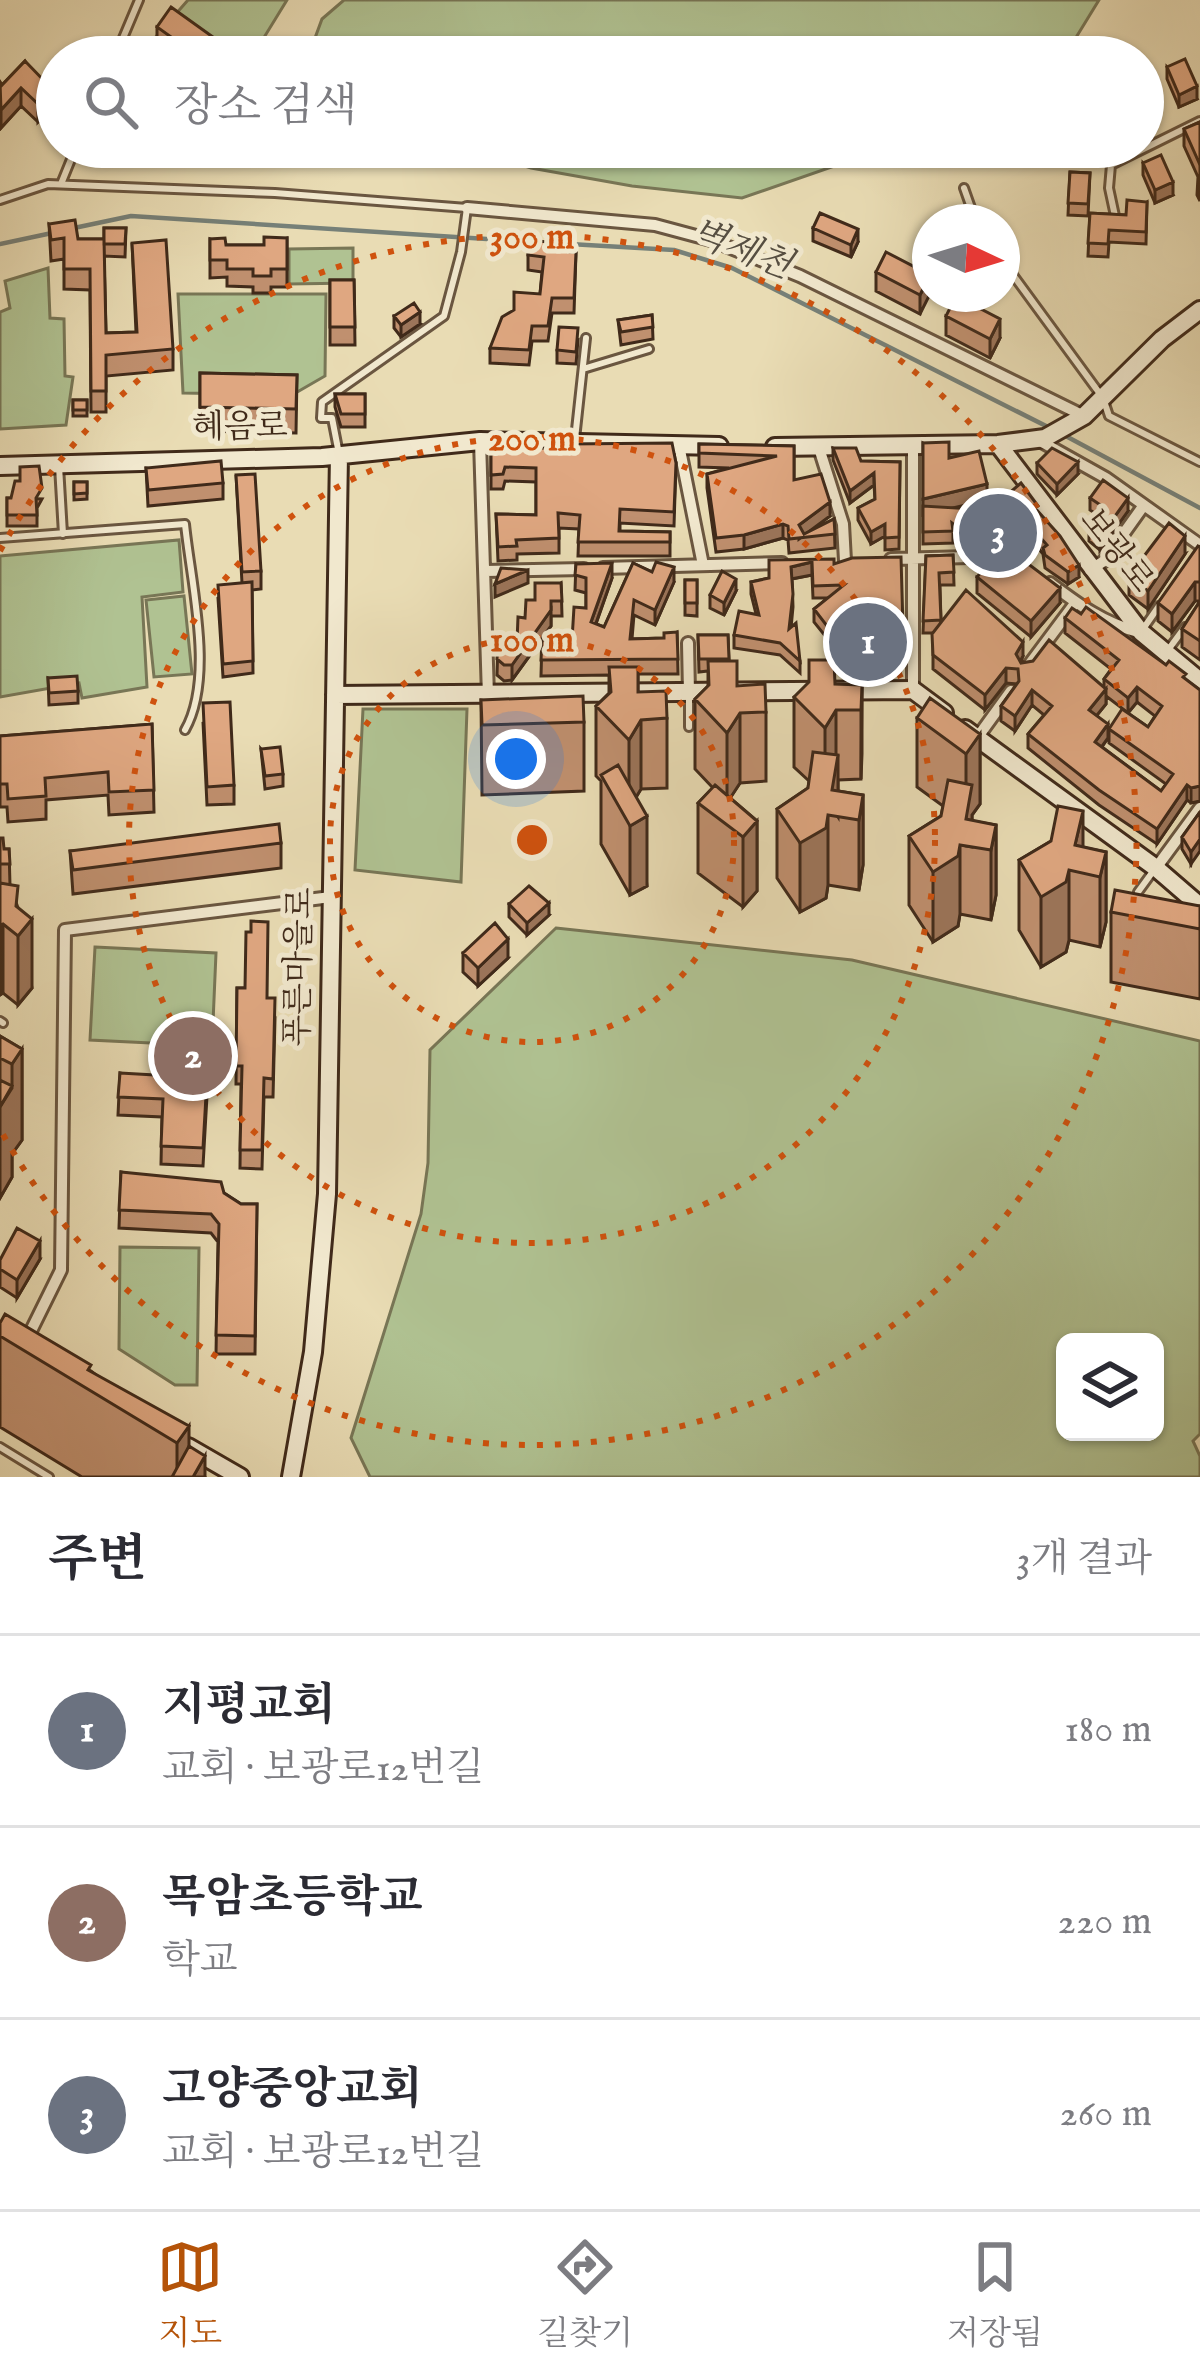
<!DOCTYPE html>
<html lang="ko">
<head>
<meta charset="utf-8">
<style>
  :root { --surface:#fff; --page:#f7f7f7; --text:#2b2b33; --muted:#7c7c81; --line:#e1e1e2; --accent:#b45309 }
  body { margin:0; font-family:"IM FELL English","Noto Serif KR",serif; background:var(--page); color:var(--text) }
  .controls { position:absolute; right:36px; bottom:36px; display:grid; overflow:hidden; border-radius:18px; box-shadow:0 3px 9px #0004 }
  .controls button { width:108px; height:108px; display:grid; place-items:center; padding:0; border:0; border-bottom:3px solid var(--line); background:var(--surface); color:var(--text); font:60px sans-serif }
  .compass { position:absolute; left:912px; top:204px; width:108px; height:108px; border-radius:50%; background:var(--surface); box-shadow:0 3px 9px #0004; rotate:94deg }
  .you { position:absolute; left:516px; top:759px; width:42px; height:42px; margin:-30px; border:9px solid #fff; border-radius:50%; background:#1a73e8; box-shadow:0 0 0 18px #1a73e833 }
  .badge { display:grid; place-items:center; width:78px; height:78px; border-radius:50%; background:var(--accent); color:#fff; font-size:39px; font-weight:700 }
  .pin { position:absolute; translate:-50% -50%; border:6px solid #fff; box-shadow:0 3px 12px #0006 }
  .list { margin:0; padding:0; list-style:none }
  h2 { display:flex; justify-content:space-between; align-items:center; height:156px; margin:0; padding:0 48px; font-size:51px }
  h2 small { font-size:39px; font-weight:400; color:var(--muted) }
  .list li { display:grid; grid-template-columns:78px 1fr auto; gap:36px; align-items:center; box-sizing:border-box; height:192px; padding:0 48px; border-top:3px solid var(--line) }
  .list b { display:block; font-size:45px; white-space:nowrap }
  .list p { margin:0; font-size:39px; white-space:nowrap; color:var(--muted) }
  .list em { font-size:39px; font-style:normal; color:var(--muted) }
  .icon { flex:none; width:66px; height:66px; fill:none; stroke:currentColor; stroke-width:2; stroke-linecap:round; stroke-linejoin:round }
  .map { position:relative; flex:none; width:1200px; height:1477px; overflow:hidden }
  .search { position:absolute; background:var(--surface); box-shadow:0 3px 9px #0004; left:36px; right:36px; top:36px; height:132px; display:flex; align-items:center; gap:30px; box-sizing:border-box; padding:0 42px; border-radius:66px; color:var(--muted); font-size:45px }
  .sheet { height:732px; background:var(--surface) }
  nav { display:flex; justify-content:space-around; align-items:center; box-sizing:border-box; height:168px; border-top:3px solid var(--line); background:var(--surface); font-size:33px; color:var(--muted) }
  nav a { display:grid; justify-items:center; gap:6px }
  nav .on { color:var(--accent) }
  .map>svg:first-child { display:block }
</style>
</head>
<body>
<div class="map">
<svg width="1200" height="1477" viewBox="0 0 1200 1477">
  <rect width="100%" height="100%" fill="#e9dcb4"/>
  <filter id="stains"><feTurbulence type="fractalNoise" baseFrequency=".00167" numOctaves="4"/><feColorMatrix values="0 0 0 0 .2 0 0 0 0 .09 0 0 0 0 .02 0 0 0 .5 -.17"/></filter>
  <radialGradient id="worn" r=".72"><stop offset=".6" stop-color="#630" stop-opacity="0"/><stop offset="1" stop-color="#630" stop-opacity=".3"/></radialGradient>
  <path fill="#b0c292" stroke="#787656" stroke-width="3" fill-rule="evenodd" d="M188,0H287L252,57H161L147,47Z
    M344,0H1099L1064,57H308L322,19Z
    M465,147H977L931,163L863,156L742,198L632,186L531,168Z
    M353,248V283L289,284V249Z
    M48,268L50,318L64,319L65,376L73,377L66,425L0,429V312L10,308L5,281Z
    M178,294H326L325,376L292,395L183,393Z
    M179,540L183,592L142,597L147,687L82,698L79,683L0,697V556Z
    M184,596L192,674L154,677L146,600Z
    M363,709H467L461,882L355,870Z
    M556,928L852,960L1200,1041V1434L1193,1441L1200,1456V1477H370L351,1438L421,1214L428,1163L430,1050ZM1065,1342H1155V1432H1065Z
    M95,947L216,953L212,1046L90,1040Z
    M120,1247L199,1248L197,1385H175L119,1349Z"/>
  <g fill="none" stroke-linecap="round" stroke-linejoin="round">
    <path stroke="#768078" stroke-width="4.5" d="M74,228L131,216L535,242
      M552,243L674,250L732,268L1052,429
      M0,244L52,233
      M1062,434L1200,508"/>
    <g stroke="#6a5640" stroke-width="12">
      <path id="lane" d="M115,57L139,0
        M61,184L76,147
        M964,188L976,222
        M0,200L48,184L275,193L467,208L461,252L444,316L322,402L321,418H332L339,454
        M1115,216L1109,188L1111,165L1200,121
        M1002,260L1103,398L1109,416L1200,462
        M583,369L649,349
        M575,439L586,338
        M59,466L63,534
        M0,538L185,524C191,584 215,677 185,730
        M1143,629L1159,606
        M1168,650L1185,627
        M689,727V697
        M1138,892L1154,870
        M0,1021L3,1023
        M0,1447L49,1477"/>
    </g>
    <g stroke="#6a5640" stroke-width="16">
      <path id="street" d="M467,208L655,225L711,240L800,276L1084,416
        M480,441L488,696
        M1040,441L1106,478L1200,545
        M679,445L703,565
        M819,448L843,524L845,561
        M891,559L1010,556
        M603,568L782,563
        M1090,570L1104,561L1144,505
        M486,571L584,569
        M1050,583C1078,604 1103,623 1138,632
        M688,643L689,693
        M1026,669L1076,602
        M913,690V446
        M977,738L1011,691
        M1156,868L1200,808
        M26,1341L61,1270L65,930L331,897"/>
    </g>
    <g stroke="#402a1a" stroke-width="22">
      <path id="secondary" d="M998,444L1141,632L1200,681
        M775,447L998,444L1045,438L1084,416L1162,339L1200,310
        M0,466L322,457L480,441L719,446
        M335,695L913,690L944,713
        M965,729L1156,868L1200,906
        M188,1447L240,1477
        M291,1477L313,1352L327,1194L339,455"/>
    </g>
    <use href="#lane" stroke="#f1e8ce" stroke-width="6"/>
    <use href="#street" stroke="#f1e8ce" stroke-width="10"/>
    <use href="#secondary" stroke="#f1e8ce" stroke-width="16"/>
  </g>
  <path fill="#c0906f" stroke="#402a1a" stroke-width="3" fill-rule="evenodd" d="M157,27L238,57H173L157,45Z
    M25,61L52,107L38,122L21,106L1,128L0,82L2,85Z
    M1167,67L1197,99L1179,107L1167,79Z
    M1200,122V201L1197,195L1198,177L1184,146V129Z
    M125,147H156L154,162L125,158Z
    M1143,163L1173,195L1155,203L1143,175Z
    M1070,172L1090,173L1088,216L1068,215Z
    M1147,202L1146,244L1109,242L1108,257L1088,256L1090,213L1126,215Z
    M49,224L78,239H104V228H126L125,257L104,256L106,333L136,332L132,243L173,349V370L106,376V412H91L90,290L64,289V259L51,261Z
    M813,228L858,242L851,257L813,241Z
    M287,238V287H271V293H253V287L227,286V277L210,278V239L226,245H264Z
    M557,251L576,252L574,313H552L548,341H532L529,365L490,363V348L514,310L540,294L542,272L528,270V255Z
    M876,272L930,275L920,314L876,291Z
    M330,280H354L355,345H330Z
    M652,315L653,339L621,345L618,320Z
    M394,316L420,324L401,337L394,328Z
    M946,316L1000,338L990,358L946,335Z
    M578,340L576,364L557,363V350Z
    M200,373L297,375L296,433L200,431Z
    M335,394H365V427H341L335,407Z
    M73,400H87V416H73Z
    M923,443L949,458L987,500L953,508L1038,512L1079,577L1068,584L1045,568L1043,554L1023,530L1008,546L997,545L977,526L976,543H963L953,535V543L923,544Z
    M699,444L794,446V480L830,516L808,532L834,519L835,548L789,553L788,540L783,538L744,549L716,552L707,488V474L729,468L699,467Z
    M833,448L861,461L900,462L899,549L885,550V536L871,544L858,520V508L875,499L874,485L850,503L833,460Z
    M491,451L676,463L674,526L620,523V531L670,532V556H578L579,529L559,528V553L517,554V560L498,561L496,514L536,515V482L505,481L503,489H491Z
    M1037,463L1078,474L1057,495L1037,474Z
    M146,468L223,483V499L148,506Z
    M236,475L261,571V589L252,590L253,673L223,677L218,598L242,583Z
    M74,482H87V499L74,500Z
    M7,498L42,499L37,508V526H7Z
    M1090,498L1128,511L1100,550L1089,541V529L1099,516L1090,510Z
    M1200,547V601H1195L1172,632L1158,621V603Z
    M1185,554L1148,609L1129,595V576Z
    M953,555L954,585H940L941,623L1023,656L1021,661L1104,687V679L1111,669L1065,633V618L1186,680L1200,690V801L1191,803L1187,800L1157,844L1099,805L1028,748V734L1044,715L1032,705L1015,731L1001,721V706L1017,684L1006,683L985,710L933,669V633H923L926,556ZM1106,696L1127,712L1109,729V743L1166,784L1161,791L1102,747L1108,738L1097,715L1106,704ZM1137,702L1155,716L1148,727L1128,713Z
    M633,563L674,582L655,625L634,615L632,639L664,638L677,632L678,674H638V692L667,718V788L641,789L636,797L647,886L630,895L601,844V781L596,776V706L609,693V675L541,676L542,640H572L586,608V593L575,590L576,564L612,578L596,624L604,627Z
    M834,564L903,640V657L898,663L876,646L866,658L839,635L830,642L814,622V609L828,598H813L812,575L792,579L793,607L791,628L800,661V673L780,655L734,648V635L756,614L751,594V582Z
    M977,577L1060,603L1031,637L977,593Z
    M685,580H697V616L685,615Z
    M561,583L562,616H551V626L512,680L504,681L497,675L498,641L517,642L535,600Z
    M736,591L724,615L710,608V595Z
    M1200,601V660L1182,647V629Z
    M698,635H728L729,661L737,686L766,712V781L740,783L730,798L757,821V891L743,907L698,873V803L713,788L695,769V699L708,686V671L699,672Z
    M48,678L78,691V703L49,705Z
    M835,684L862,685L861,779L838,780V791L863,795V865L859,890L828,885L826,898L800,912L777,878V809L808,788L809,781L794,767V697Z
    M481,700L584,722V791L482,795Z
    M917,718L980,734V804L972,815V821L996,825V895L991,920L960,914L958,926L933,942L909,905V836L941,816L943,806L917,787Z
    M203,722L234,785V804L207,805Z
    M152,724L154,812L109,815L108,795L46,800V819L8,822L7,807H0V736Z
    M261,749L283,774V786L265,789Z
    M1200,812L1191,864L1182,849V837Z
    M0,838L4,849H9L10,885L18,908L32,988L18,1005L3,993L0,995Z
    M1051,841L1106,852V922L1100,947L1069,940L1066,952L1041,967L1019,930V860Z
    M281,843V868L73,894L70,851Z
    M509,904L549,915L527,935L509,917Z
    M1200,906V999L1111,982V912Z
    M463,953L508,958L478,986L463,972Z
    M237,988H245L267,998L275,1017L273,1097H264L262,1169L240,1168L241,1084H236Z
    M0,1036L22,1049V1140L12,1154V1177L0,1198Z
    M120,1073L207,1096L203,1166L161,1164L162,1117L118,1115Z
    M121,1172L224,1193L241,1204H257L255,1354H216L218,1242L211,1233L119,1228Z
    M40,1259L17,1298L0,1287V1260Z
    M0,1323L91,1371L189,1447L205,1477H82L0,1427Z"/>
  <path fill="#9c755a" stroke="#402a1a" stroke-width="3" d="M1197,86V99L1179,107V95Z
    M21,88V106L1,128V110Z
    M52,89V107L38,122V104Z
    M1173,182V195L1155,203V190Z
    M858,229V242L851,257V245Z
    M930,276V294L920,314V295Z
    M420,312V324L401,337V325Z
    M1000,319V338L990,358V339Z
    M1078,462V474L1057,495V484Z
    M874,473V485L850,503V491Z
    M987,484V500L923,515V499Z
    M1128,498V511L1100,550V537Z
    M830,502V516L799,539V525Z
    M1023,518V530L1008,546V534Z
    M783,524V538L744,549V535Z
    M885,524V536L871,544V532Z
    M1185,536V554L1148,609V591Z
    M812,562V575L791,579V567Z
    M612,563V578L591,637V622Z
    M1079,565V577L1068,584V572Z
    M674,567V582L655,625V610Z
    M528,570V583L495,597V584Z
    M736,579V591L724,615V603Z
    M1195,582V601L1172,632V614Z
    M1060,588V603L1031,637V621Z
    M551,610V626L512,680V665Z
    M839,623V635L830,642V630Z
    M876,634V646L866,658V646Z
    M1023,642V656L1016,669V654Z
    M903,645V657L898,663V651Z
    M1006,668V683L985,710V695Z
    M862,685V754L861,779V710Z
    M1137,687V702L1128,713V698Z
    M1106,689V704L1089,725V710Z
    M1032,690V705L1015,731V716Z
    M836,710V766L838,755V817L825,797V728Z
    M740,713V783L727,803V733Z
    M641,720V789L629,809V740Z
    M1108,724V738L1095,756V742Z
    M980,734V804L972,815V847L966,846V754Z
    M1187,785V800L1157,844V829Z
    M1200,786V801L1191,803V788Z
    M863,795V865L859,890V820Z
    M1083,811V873L1075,845Z
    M828,815V885L826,898L800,912V843Z
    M647,816V886L630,895V826Z
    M757,821V891L743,907V837Z
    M996,825V895L991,920V850Z
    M1200,839V851L1191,864V852Z
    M960,845V914L958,926L933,942V872Z
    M1106,852V922L1100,947V877Z
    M1069,870V940L1066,952L1041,967V897Z
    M549,903V915L527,935V923Z
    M32,919V988L18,1005V936Z
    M3,924V993L0,995V925Z
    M508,939V958L478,986V968Z
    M22,1049V1140L12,1154V1177L0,1198V1107L12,1088V1064Z
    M40,1241V1259L17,1298V1280Z
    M189,1426V1477H177V1443Z
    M205,1456V1477H193Z"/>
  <path fill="#dfa781" stroke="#402a1a" stroke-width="3" d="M171,7L238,55L237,57H199L157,27Z
    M1185,59L1197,86L1179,95L1167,67Z
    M25,61L52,89L38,104L21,88L1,110L0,82L2,85Z
    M1200,122V165L1184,129Z
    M1161,155L1173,182L1155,190L1143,163Z
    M1070,172L1090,173L1088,204L1068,203Z
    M1127,200L1147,202L1146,232L1109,230L1108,244L1088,243L1090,213L1126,215Z
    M820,213L858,229L851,245L813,228Z
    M75,220L78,239H104L106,333L137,332L132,243L166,240L173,349L106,355V391H91L90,269H64V238L51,240L49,224Z
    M104,228H126L125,244H104Z
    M264,237L287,238V269H271V276H253V269H227V260H210V239L225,238L226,245H264Z
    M529,240L557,243L556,251L576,252L574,298H552L548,326H532L529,350L490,348L502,317L514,310V292L540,294L544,257L528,255Z
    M886,252L930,275L920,295L876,272Z
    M330,280H354L355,327H330Z
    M956,296L1000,319L990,339L946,316Z
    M414,303L420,312L401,325L394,316Z
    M652,315L653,327L621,332L618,320Z
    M559,327L578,328L576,352L557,350Z
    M200,373L297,375L296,409L200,407Z
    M335,394H365V414H341Z
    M73,400H87V410H73Z
    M949,442V458L979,451L987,484L923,499V443Z
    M672,443L676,463L674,512L620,509L619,531L670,532V542H578L580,515L558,513L559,538L516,540L517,546L498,547L496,514L536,515V468L505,467L503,474L491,475V451H515L514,447L567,449V444Z
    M699,444L794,446V480L821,474L830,502L799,525L804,534L834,519L835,534L789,539L788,526L783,524L744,535L716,538L707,474L777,456L699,453Z
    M833,448H856L861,461L900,462L899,537L885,538V524L871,532L858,508L875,499L874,473L850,491Z
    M1052,448L1078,462L1057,484L1037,463Z
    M221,461L223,483L148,490L146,468Z
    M39,466L42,488L36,498L37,515H7V498H11L15,481H20V467Z
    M255,474L261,571L242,572L236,475Z
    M1103,480L1128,498L1100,537L1089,529L1105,508L1090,498Z
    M74,482H87V493L74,494Z
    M1021,483L1038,506L1035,508L1060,536L1079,565L1068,572L1045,555L1043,548L1047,545L1023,518L1008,534L997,533L977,514L976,531H963L952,523L953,531L923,532V506L990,510Z
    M1169,523L1185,536L1148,591L1129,576Z
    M1198,546L1200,547V582H1195L1172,614L1158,603Z
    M1004,550H1010L1060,588L1031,621L977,577L990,562L993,564Z
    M953,555L954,572L939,573L941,620L923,621L926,556Z
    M901,557L903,628L899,633L903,645L898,651L876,634L866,646L839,623L830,630L814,609L844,585L813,586L812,562L791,567L793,594L789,629L796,623L800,661L780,643L734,635L739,611L759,615L751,582L769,578V560L834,559V564L852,558Z
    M656,562L674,567L655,610L634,600L630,639L664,638V633L677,632L678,659L541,660L542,640H572L574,607L586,608V578L575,575L576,564L612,563L591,622L604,627L633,563L652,572Z
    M501,568L528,570L495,584Z
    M722,571L736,579L724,603L710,595Z
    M685,580H697V603H685Z
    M252,582L253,661L223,664L218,585Z
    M535,583H561L562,601H551V610L512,665H504L497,659L498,641L517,642L518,617L525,618L526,600H535Z
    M966,590L1023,642L1016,654L1021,663L1033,661L1049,640L1106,689L1089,710L1108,724L1095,742L1161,791L1173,774L1109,729L1122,709L1148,727L1162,706L1137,687L1128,698L1104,679L1119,660L1065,618L1072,608L1081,614L1086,607L1166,665L1169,661L1186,674L1183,677L1200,690V786L1191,788L1187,785L1157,829L1099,790L1028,734L1052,706L1032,690L1015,716L1001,706L1019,681L1018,669L1006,668L985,695L933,655L932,634Z
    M1200,601V641L1182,629Z
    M698,635H728L729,659H699Z
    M809,660H834L835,684L862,685L861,710H836L825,728L794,697L809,682Z
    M708,661H737V686L765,684L766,712L740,713L727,733L695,699L709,685Z
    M609,667H638V692L666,691L667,718L641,720L629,740L596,706L611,692Z
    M77,676L78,691L49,693L48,678Z
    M583,696L584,722L482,725L481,700Z
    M930,698L980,734L966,754L917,718Z
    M230,702L234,785L207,787L203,703Z
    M152,724L154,790L109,792L108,772L45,778L46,796L8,799L7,784H0V736Z
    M280,747L283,774L265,776L261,749Z
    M813,752L838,755L832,790L863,795L859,820L828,815L826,828L800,843L777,809L808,788Z
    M618,765L647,816L630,826L601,775Z
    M948,780L972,785L966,819L996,825L991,850L960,845L958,856L933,872L909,836L941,816Z
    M715,785L757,821L743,837L698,803Z
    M1058,806L1083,811L1075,845L1106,852L1100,877L1069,870L1066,882L1041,897L1019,860L1051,841Z
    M1200,812V839L1191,852L1182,837Z
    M279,824L281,843L73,870L70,851Z
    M0,838H3L4,849H9L10,864H0Z
    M0,883L18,886L16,906L32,919L18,936L3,924L0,925Z
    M529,886L549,903L527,923L509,904Z
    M1115,890L1200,906V929L1111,912Z
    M251,921L268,922L267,998H275L273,1079L264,1078L262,1150H240L242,1066H236L237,988H245L246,932H251Z
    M495,923L508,939L478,968L463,953Z
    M0,1036L22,1049L12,1064L0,1058Z
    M120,1073L207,1078L203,1148L161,1146L163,1099L118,1097Z
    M0,1080L12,1086L0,1107Z
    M121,1172L221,1182L224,1193L241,1204H257L255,1336L216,1335L219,1224L211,1214L119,1210Z
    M17,1228L40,1241L17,1280L0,1269V1260Z
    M5,1314L91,1365L88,1370L189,1426L177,1443L0,1336V1323Z
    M189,1446L205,1456L193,1477H172Z"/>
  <g fill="none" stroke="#cf520e" stroke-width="6" stroke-dasharray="6 12">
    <circle cx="532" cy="840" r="202"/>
    <circle cx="532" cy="840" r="403"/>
    <path d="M0 551A605 605 0 1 1 0 1129"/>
  </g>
  <g text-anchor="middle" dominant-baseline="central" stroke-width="10" stroke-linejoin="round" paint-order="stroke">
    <g font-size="33" fill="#402a1a" stroke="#f1e8ce">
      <text transform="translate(240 428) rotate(-1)">혜음로</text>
      <text transform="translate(1116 551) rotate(52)">보광로</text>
      <text transform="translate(300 967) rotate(-89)">푸른마을로</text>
    </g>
    <g font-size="36" font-style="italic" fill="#564e41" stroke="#f1e8ce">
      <text transform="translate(741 250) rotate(21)">벽제천</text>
    </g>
  </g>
  <circle cx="532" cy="840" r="18" fill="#cf520e" stroke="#f1e8ce" stroke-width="6"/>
  <g font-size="36" text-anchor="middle" font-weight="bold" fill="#cf520e" stroke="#f1e8ce" stroke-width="10" stroke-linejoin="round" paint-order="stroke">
    <text x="532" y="248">300 m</text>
    <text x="532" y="450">200 m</text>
    <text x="532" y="651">100 m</text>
  </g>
  <rect width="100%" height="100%" filter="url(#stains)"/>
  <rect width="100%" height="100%" fill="url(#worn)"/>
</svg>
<div class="controls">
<button><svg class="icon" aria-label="layers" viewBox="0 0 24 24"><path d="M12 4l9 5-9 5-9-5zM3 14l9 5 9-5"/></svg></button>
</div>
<svg class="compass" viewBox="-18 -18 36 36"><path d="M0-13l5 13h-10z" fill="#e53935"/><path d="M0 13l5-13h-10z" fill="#7c7c81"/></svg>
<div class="you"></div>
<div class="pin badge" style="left:868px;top:642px;background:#6b7280">1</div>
<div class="pin badge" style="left:193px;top:1056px;background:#8d6e63">2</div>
<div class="pin badge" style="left:998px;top:533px;background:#6b7280">3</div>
<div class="search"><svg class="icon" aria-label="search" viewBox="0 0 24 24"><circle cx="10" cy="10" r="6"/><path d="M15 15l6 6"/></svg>장소 검색</div>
</div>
<section class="sheet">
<h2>주변<small>3개 결과</small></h2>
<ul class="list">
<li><span class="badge" style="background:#6b7280">1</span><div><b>지평교회</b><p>교회 · 보광로12번길</p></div><em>180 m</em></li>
<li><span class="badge" style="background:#8d6e63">2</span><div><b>목암초등학교</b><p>학교</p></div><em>220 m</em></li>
<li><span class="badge" style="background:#6b7280">3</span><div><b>고양중앙교회</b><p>교회 · 보광로12번길</p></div><em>260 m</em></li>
</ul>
</section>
<nav>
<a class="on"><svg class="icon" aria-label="map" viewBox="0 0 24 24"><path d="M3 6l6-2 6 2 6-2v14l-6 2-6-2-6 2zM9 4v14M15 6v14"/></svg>지도</a>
<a><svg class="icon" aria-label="directions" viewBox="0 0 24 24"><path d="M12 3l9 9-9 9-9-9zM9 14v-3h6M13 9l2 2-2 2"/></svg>길찾기</a>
<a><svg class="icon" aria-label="saved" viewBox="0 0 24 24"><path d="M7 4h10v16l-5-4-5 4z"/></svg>저장됨</a>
</nav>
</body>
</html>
